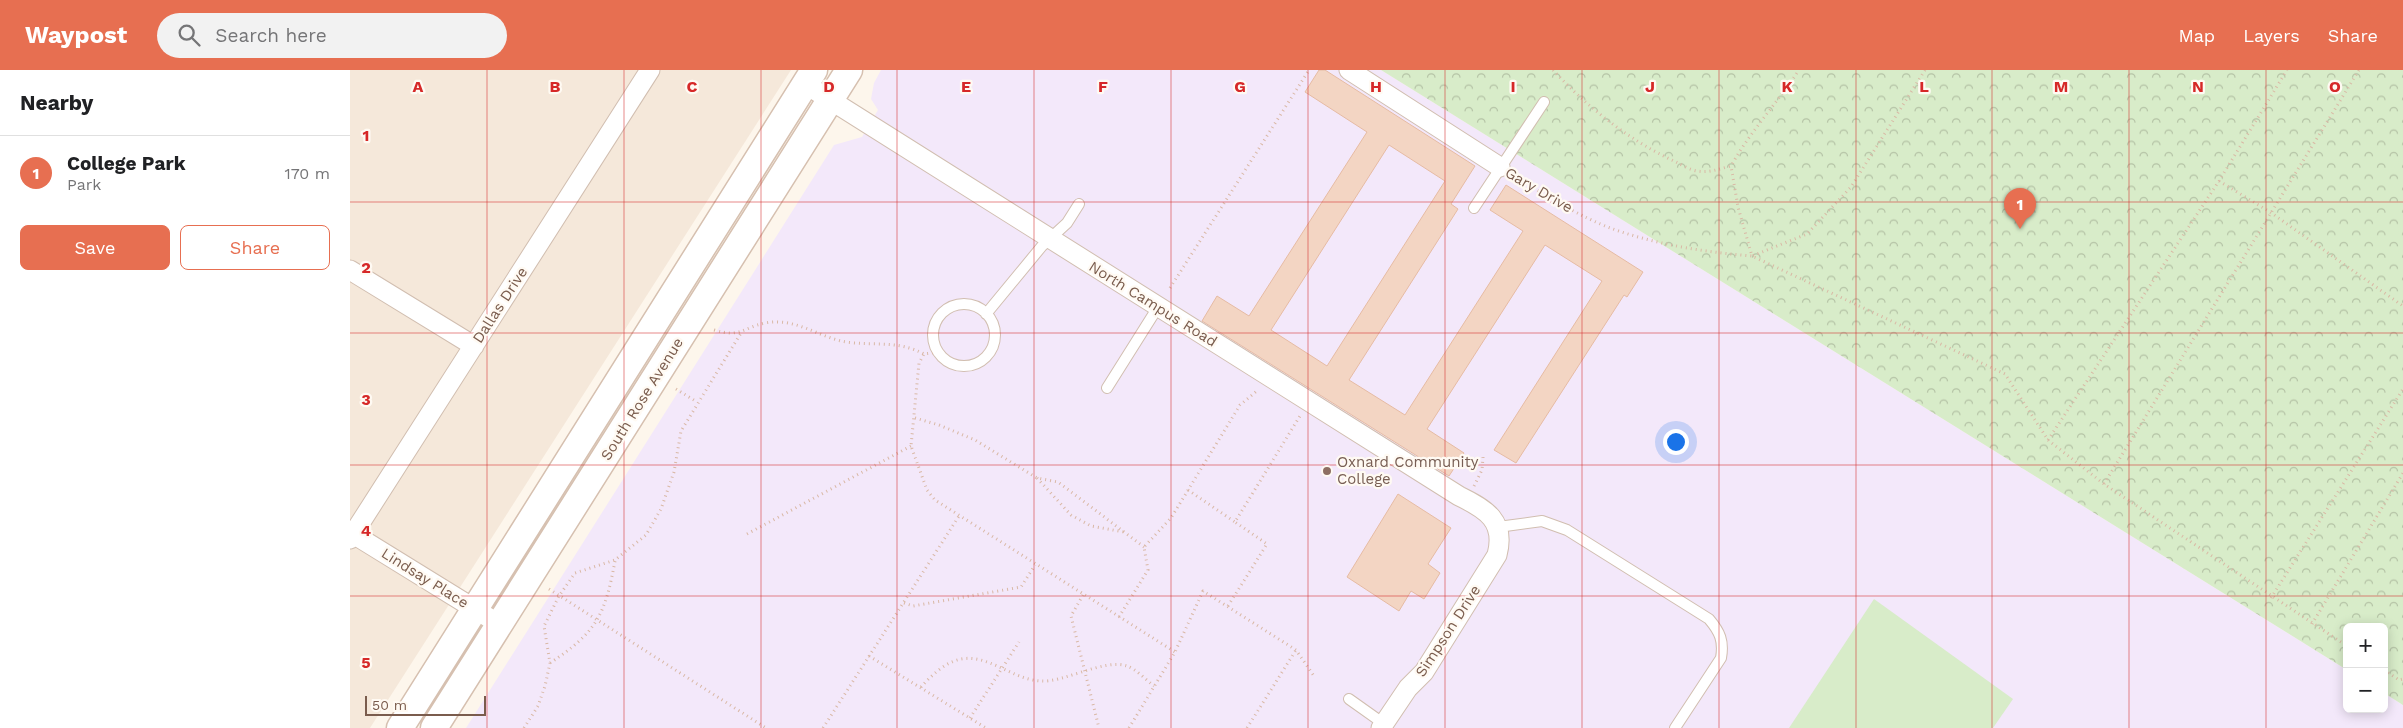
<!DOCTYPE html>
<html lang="en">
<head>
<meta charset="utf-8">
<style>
  :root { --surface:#fff; --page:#f2f2f2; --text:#202124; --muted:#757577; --line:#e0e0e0; --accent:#e76f51 }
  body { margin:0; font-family:"Work Sans",sans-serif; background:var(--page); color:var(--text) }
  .controls { position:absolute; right:15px; bottom:15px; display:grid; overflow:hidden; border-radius:8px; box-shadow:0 2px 12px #0003 }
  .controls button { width:45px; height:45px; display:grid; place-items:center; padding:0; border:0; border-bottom:1px solid var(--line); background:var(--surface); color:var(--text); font:25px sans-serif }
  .scale { position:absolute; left:15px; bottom:12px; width:121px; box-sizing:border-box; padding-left:5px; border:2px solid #7a5c4d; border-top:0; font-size:14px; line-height:18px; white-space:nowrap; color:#7a5c4d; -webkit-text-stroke:4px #fffaf3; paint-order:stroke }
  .you { position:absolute; left:1325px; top:371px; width:18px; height:18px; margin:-12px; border:4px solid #fff; border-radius:50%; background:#1a73e8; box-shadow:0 0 0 8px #1a73e833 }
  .badge { display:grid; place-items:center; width:32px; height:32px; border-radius:50%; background:var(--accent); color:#fff; font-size:16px; font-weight:700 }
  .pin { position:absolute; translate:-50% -41px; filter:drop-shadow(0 1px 2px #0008) }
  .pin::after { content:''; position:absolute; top:26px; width:18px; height:15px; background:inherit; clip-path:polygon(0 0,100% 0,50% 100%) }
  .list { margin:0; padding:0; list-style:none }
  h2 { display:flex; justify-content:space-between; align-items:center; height:65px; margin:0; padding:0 20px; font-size:21px }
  h2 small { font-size:16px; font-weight:400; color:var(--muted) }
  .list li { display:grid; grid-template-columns:32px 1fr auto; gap:15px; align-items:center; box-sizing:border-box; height:75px; padding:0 20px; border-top:1px solid var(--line) }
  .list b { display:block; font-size:19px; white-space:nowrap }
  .list p { margin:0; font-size:16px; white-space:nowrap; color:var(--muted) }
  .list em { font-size:16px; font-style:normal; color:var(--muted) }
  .actions { display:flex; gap:10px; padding:15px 20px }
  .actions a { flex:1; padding:11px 0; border:1px solid var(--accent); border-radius:8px; text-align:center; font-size:18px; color:var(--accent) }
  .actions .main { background:var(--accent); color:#fff }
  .icon { flex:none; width:28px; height:28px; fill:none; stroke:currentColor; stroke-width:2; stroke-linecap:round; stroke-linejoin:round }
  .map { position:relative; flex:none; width:2053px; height:658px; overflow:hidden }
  header { display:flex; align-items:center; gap:30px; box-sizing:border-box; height:70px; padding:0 25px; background:var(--accent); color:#fff }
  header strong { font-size:24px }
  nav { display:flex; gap:28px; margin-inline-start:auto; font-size:18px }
  .search { width:350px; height:45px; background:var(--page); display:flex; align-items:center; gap:12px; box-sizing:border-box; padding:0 18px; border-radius:28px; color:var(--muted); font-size:19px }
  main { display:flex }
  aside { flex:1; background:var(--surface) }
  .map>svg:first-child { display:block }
</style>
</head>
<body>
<header>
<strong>Waypost</strong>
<div class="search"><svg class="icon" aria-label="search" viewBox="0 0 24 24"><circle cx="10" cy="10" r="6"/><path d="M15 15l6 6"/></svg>Search here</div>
<nav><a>Map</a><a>Layers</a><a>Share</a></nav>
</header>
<main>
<aside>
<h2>Nearby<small></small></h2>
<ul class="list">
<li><span class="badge">1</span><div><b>College Park</b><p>Park</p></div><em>170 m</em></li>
</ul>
<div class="actions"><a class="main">Save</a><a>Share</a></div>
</aside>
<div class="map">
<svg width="2053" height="658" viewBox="0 0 2053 658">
  <defs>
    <pattern id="park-crowns" width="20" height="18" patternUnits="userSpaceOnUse" patternTransform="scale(1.25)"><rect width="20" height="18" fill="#d8ecc9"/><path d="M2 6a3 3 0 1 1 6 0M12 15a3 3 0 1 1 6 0" fill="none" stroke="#b4c2a5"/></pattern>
  </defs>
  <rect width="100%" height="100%" fill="#fdf6ec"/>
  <path fill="#f5e8da" d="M0,0H441L20,658H0Z"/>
  <path fill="#f3e8fa" d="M531,0H1031L1997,600V639H2034V623L2053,635V658H116L484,75L512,67L528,40L521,29L524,13Z"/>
  <path fill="#d8ecc9" d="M1524,529L1663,629L1643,658H1439Z"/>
  <path fill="url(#park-crowns)" d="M1031,0H2053V635L2034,623V557H1997V600Z"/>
  <path fill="#f3d5c3" stroke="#e6bba3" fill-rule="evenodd" d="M969,0H975L1125,96L1101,134L1108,139L999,310L1055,345L1173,161L1140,140L1156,115L1293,202L1277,227L1274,225L1166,393L1144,380L1252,211L1195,175L1077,359L1114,383L1099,406L852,251L867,226L899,246L1017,62L955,22ZM1039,75L1095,111L977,296L921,260Z
    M1048,424L1101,458L1078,494L1090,503L1074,529L1061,521L1049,541L997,507Z"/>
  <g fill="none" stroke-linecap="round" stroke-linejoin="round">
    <g stroke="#d1beb0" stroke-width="12">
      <path id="lane" d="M1124,138L1194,32
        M583 265a31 31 0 1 1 62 0a31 31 0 1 1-62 0Z
        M636,244L692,176L717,153L729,134
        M757,318L808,237
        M1148,457L1192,451L1217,460L1359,549C1370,562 1374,571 1371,588L1325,658
        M999,629L1037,656"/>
    </g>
    <g stroke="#d1beb0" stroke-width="21">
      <path id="street" d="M999,0L1150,97
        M455,14L1109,426C1136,439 1156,451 1147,485L1074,602L1058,618L1031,658
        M0,200L124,276
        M0,462L149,554
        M0,469L300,0"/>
    </g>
    <g stroke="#d6c0b0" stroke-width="29">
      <path id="secondary" d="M50,658L464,0
        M84,658L499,0"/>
    </g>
    <path stroke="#d9b8a5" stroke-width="3" stroke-dasharray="1 4" stroke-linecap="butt" d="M1203,0C1237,37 1280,71 1326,92C1332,95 1340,100 1347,101C1359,103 1369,99 1381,96C1400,62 1427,33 1449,0
      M1575,0L1501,117L1457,164L1402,186L1655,304L1698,370L1754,414L1997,576
      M1162,105C1191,123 1232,148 1263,159C1308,175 1355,182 1402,186L1388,137L1381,96
      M1869,111L1920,142L2053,236
      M820,218L959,0
      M364,260C391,268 392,258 415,253C445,247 468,267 496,272C524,276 548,270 574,284
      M588,282L574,284L569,293L561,376L577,420L585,430L825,582
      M326,319L347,332
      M565,348L589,355L625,370L687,408L708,412L794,477
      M1698,370L1869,111L1937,0
      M687,408L721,445L741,456L774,462
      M1754,414L2009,0
      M1124,416L1132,400L1133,387
      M838,420L885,452
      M397,464L561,376
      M199,519L416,658
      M733,525L721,546L749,658
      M1921,528L2053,319
      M554,533L563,536L671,517L685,495
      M878,536L917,474L885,452L950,346
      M769,547L798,500L794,477L821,448L890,335L908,320
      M1962,554L2053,403
      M519,586L636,658
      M200,593C247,562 255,545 265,491
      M2034,600L2049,610L2053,609
      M571,617C581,606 595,592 611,589C639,584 663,610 691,611C713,613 755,588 777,596C786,599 796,610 804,616
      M620,648L669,572
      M174,658L188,636L195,616L200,593L194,556L209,526L225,503L265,490L296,465L311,439L324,402L331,361L391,263
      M473,658L609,446
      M779,658L825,582L853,521L946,580L964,606
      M897,658L946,580"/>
    <use href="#lane" stroke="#fff" stroke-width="10"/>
    <use href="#street" stroke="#fff" stroke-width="19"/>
    <use href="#secondary" stroke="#fff" stroke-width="26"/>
  </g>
  <path fill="none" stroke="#d62828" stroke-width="1" stroke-opacity="0.55" d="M137,0V658M274,0V658M411,0V658M547,0V658M684,0V658M821,0V658M958,0V658M1095,0V658M1232,0V658M1369,0V658M1506,0V658M1642,0V658M1779,0V658M1916,0V658M0,132H2053M0,263H2053M0,395H2053M0,526H2053"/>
  <circle fill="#8d6e63" stroke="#fffaf3" stroke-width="2" cx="977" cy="401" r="5"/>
  <g text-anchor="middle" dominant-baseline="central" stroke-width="4.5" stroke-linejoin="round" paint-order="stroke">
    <g font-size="15" fill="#7a5c4d" stroke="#fffaf3">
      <text transform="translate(1189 120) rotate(30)">Gary Drive</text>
      <text transform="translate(803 234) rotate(32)">North Campus Road</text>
      <text transform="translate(150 235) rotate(-57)">Dallas Drive</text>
      <text transform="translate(292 329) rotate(-58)">South Rose Avenue</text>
      <text transform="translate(75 508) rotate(32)">Lindsay Place</text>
      <text transform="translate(1098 561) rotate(-57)">Simpson Drive</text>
    </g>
    <g font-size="15" fill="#785e54" stroke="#fffaf3" text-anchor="start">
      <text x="987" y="392">Oxnard Community<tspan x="987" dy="17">College</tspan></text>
    </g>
  </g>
  <g font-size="16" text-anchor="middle" font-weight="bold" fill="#d62828" stroke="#fffaf3" stroke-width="4.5" stroke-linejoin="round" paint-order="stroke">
    <text x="68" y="22">A</text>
    <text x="205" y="22">B</text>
    <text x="342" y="22">C</text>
    <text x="479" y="22">D</text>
    <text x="616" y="22">E</text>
    <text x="753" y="22">F</text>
    <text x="890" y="22">G</text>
    <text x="1026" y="22">H</text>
    <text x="1163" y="22">I</text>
    <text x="1300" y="22">J</text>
    <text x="1437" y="22">K</text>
    <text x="1574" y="22">L</text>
    <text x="1711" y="22">M</text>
    <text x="1848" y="22">N</text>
    <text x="1985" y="22">O</text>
    <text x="16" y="71">1</text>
    <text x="16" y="203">2</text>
    <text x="16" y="335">3</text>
    <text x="16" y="466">4</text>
    <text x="16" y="598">5</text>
  </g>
</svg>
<div class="controls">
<button>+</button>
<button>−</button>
</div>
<div class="scale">50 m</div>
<div class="you"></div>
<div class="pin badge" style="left:1670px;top:159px">1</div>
</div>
</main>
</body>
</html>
